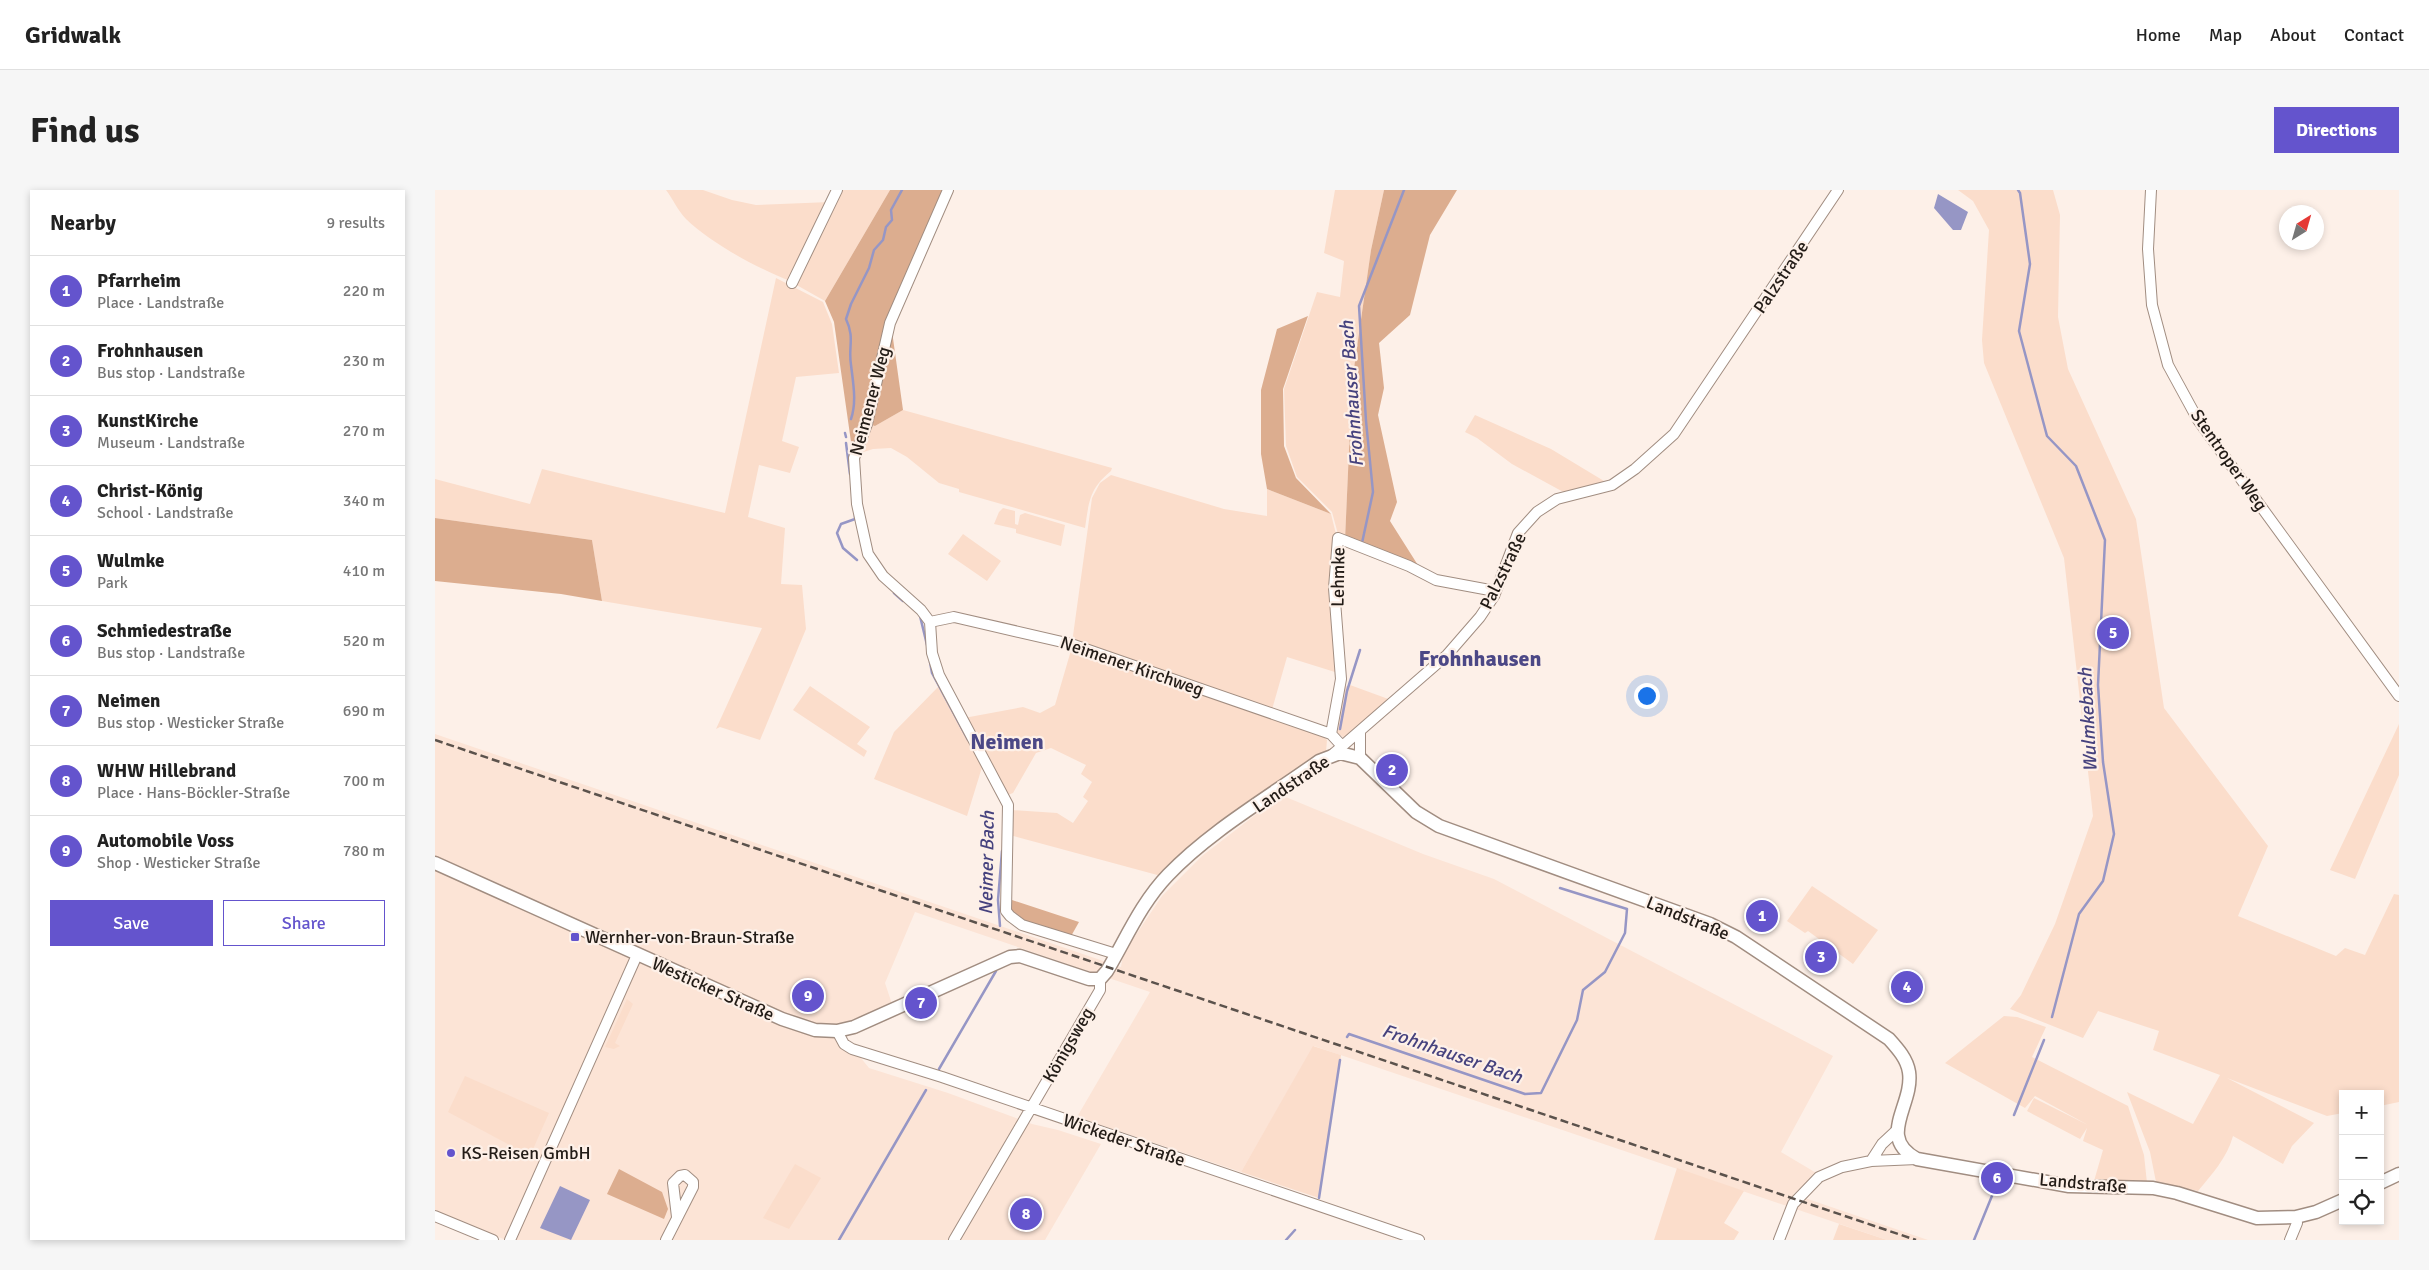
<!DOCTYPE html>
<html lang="en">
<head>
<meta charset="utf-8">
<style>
  :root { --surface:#fff; --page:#f6f6f6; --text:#222; --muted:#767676; --line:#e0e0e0; --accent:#6454cd }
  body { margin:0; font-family:Signika,sans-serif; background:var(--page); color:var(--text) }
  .controls { position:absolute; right:15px; bottom:15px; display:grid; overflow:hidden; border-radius:0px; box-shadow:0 2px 8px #0003 }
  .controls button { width:45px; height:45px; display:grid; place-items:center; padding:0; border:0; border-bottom:1px solid var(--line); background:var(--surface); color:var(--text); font:25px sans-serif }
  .compass { position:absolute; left:1844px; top:15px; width:45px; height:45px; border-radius:50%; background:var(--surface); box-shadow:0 2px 8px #0003; rotate:37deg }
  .you { position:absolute; left:1211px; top:505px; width:18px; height:18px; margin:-12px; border:4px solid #fff; border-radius:50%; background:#1a73e8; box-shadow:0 0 0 8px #1a73e833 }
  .badge { display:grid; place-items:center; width:32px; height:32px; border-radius:50%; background:var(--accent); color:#fff; font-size:16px; font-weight:700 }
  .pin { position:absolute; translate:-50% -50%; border:2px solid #fff; box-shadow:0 1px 5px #0006 }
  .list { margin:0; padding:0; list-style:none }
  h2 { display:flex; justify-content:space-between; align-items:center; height:65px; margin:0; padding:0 20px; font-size:21px }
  h2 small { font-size:16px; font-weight:400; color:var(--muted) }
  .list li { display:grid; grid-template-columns:32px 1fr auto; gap:15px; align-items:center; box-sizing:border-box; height:70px; padding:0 20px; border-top:1px solid var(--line) }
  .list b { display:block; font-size:19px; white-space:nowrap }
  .list p { margin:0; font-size:16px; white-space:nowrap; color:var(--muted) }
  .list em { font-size:16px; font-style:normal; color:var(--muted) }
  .actions { display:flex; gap:10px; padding:15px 20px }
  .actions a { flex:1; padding:11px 0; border:1px solid var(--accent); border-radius:0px; text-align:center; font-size:18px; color:var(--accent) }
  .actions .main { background:var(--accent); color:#fff }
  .icon { flex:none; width:28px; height:28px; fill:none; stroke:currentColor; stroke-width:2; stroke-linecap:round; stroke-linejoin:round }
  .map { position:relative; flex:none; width:1964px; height:1050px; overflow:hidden; border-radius:0px }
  header { display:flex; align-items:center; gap:30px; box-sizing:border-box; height:70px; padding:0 25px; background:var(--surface); border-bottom:1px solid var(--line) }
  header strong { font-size:24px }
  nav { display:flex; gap:28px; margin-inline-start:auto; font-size:18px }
  .intro { display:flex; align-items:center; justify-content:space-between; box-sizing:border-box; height:120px; padding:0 30px }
  h1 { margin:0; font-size:35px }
  .button { padding:12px 22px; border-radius:0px; background:var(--accent); color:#fff; font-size:18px; font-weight:700 }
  main { display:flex; gap:30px; padding:0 30px }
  aside { flex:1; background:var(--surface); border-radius:0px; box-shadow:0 2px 8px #0003 }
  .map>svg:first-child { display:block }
</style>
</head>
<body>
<header>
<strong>Gridwalk</strong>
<nav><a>Home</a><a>Map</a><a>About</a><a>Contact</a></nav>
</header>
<div class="intro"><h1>Find us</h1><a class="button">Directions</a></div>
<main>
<aside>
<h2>Nearby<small>9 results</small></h2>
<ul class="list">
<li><span class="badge">1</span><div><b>Pfarrheim</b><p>Place · Landstraße</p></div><em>220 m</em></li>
<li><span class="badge">2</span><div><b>Frohnhausen</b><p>Bus stop · Landstraße</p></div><em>230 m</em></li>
<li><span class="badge">3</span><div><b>KunstKirche</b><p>Museum · Landstraße</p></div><em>270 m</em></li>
<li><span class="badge">4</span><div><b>Christ-König</b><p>School · Landstraße</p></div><em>340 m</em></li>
<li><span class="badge">5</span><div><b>Wulmke</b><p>Park</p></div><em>410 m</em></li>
<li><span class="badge">6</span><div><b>Schmiedestraße</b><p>Bus stop · Landstraße</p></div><em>520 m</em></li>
<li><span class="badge">7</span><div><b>Neimen</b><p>Bus stop · Westicker Straße</p></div><em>690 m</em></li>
<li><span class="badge">8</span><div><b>WHW Hillebrand</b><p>Place · Hans-Böckler-Straße</p></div><em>700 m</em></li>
<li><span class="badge">9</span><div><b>Automobile Voss</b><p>Shop · Westicker Straße</p></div><em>780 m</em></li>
</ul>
<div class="actions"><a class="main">Save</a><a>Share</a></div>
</aside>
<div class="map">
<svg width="1964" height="1050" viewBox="0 0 1964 1050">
  <rect width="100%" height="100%" fill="#fdf0e8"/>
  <path fill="#fce4d6" d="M0,544L686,777L688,764L727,706L767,666L846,605L988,664L1059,689L1398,866L1346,962L1383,984L1358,1004L1493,1050H1452L879,856L806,982L642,927L715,802L480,722L450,793L457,814L404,835L405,842L434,878L513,903L597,934L623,940L666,954L610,1050H71L0,1022Z"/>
  <path fill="#fbddcb" d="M231,0H268L297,10L321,15L395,12L355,91C322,78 277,54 251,29C243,21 238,9 231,0Z
    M403,0H455L390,111L358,93Z
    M900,0H949L936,60L917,192L910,350L904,348L897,322L862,287L851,256L849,199L882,102L905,107L909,71L889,63Z
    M1523,0H1618L1625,25L1623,127L1633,179L1701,329L1729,518L1833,656L1803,726L1901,766L1910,758L1930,765L1959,704L1964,705V912L1945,916V904H1908V923L1892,926L1792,888L1879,933L1857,956L1848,974L1798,946C1792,968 1777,984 1763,1001L1721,992L1715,962L1692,902L1758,934L1785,885L1718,860L1724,841L1663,821L1648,848L1575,819L1586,805L1620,734L1658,626L1629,368L1549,173L1547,150L1554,40L1538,11Z
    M341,88L388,112L397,134L404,183L361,187L347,251L364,257L355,283L324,275L313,327L350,338L346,394L367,395L371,439L325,550L285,537L281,539L327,438L167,411L157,350L0,328V289L95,314L107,279L290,323Z
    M468,220L677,278L676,281C654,299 654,312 650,338L524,302V299L504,293L472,267L456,258L438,259L422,264L433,234L440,236Z
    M1040,225L1116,259L1174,294L1132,304L1077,274L1042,248L1030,242Z
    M676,285L789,319L832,326V299L896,324L902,348L903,483L852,467L836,523L637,453L657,308L665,293Z
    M568,318L580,321V334L583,335L585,325L590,323L630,335L626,356L581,343V339L559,334L564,322Z
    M528,344L566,371L552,391L513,364Z
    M637,457L886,544L892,550L891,562L755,658L726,686L575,645L576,620L622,623L638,633L653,611L648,607L657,592L646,584L651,575L616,558L601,563L578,603L570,606L529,528L588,517L605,523L620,515Z
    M505,495L548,574L532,626L439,589L459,542Z
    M915,495L956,510L915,546L908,547L901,542L906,498Z
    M375,496L435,537L422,554L432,561L429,567L358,520Z
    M1964,534V585L1920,689L1895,680Z
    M1377,696L1443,740L1418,774L1373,741L1370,743L1352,731Z
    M192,809L198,814L180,853L185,856L179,859L170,857Z
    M1569,826L1582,827L1611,837L1597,867L1693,916L1709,965L1712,993L1659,991L1668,960L1648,951L1652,938L1645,949L1592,921L1599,908L1653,935L1600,906L1590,918L1510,873Z
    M878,856L906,865L884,1008L806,982Z
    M30,886L114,923L95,966L13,922Z
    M360,974L386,988L354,1039L328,1028Z
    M1242,978L1309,1001L1289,1033L1304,1042L1299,1050H1219Z
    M1404,1034L1452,1050H1398Z"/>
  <path fill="#dcad8f" d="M455,0H512L454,134L430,234L418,266L399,132L390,111Z
    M949,0H1022L995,45L975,125L944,153L949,198L943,225L962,312L955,331L986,380L910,350L917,192L936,60Z
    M873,126L848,199L849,256L861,288L896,324L832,299L826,264V200L842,139Z
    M456,134L468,220L440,236L433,234Z
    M0,328L157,350L167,411L126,404L0,391Z
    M574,709L644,732L635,748L582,729L574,719Z
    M184,979L227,1002L233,1019L229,1029L172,1004Z"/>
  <path fill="#9696c5" d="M1503,4L1533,22L1526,40H1518L1499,18Z
    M125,996L155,1010L136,1050L105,1038Z"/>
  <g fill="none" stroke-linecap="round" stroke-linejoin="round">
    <path stroke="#9696c5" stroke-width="2.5" d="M1583,0L1585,3L1595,74L1584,141L1612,246L1641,276L1670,350L1663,495L1668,572L1679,644L1668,691L1644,724L1617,827
      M416,229C422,212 418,192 416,175C413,157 420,148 411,129L416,114L434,78L439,60L448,50L451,37L457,30L456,20L467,0
      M410,243L411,247
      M411,253L415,284
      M420,324V329L406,334L402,343L408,358L422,370
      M927,353L938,302L931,231L924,116L969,0
      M459,403L468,411
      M485,426L492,455
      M495,472L497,483L533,550
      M905,539L912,501L925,460
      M565,736L563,710L567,661
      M912,847L914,844L1090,904L1106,903L1142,830L1148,800L1170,782L1190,743L1192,719L1125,698
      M504,879L561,781
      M1579,925L1609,850
      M884,1008L905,870
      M404,1050L491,900
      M851,1050L860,1040
      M1539,1050L1561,996"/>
    <g stroke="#a18d81" stroke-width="12">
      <path id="minor" d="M513,0L455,133L432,234L419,268L422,314L433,364L448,386L486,420L495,432L497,463L504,485L573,615L571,721L575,726L587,735L681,764
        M1716,0L1713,59L1717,115L1733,175L1763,230L1964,506
        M357,93L402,0
        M495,432L519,427L636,454L896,544L907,556
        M896,544L906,489L899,398L903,348L974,376L1001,390L1060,401
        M897,565L1012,465L1045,427L1059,406L1083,343L1102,322L1122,309L1177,295L1200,279L1239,244L1403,0
        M925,568V541
        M402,841L409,854L417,859L507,887L984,1050
        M1436,971L1447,954L1462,940
        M0,1026L58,1050
        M75,1050L202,765
        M231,1050L258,997V992L250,985L245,986L238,993L242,1027
        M519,1050L665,800V789
        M1344,1050L1358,1014L1384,987L1407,977L1436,971L1482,969
        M1855,1050L1862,1033L1861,1027"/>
    </g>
    <g stroke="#a18d81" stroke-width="15">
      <path id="major" d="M0,673L347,829L380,840L402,841L419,837L575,767L585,766L654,789H665L672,781C691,749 706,713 733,685C775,641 834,607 884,571L905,563L925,568L981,622L1004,636L1275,734L1301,747L1454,849C1463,859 1472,869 1474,882C1479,915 1441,947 1482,969L1634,996L1718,998L1742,1003L1822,1028L1861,1027L1881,1022L1908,1010
        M1945,993L1964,984"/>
    </g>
    <use href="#minor" stroke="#fff" stroke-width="10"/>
    <use href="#major" stroke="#fff" stroke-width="12"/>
    <path stroke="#5b524c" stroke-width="2.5" stroke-dasharray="8 4" stroke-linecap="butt" d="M0,550L1481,1050"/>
  </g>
  <g fill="#6454cd" stroke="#fdf0e8" stroke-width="2">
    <rect x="135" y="742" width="10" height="10" rx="2.5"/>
    <circle cx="16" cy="963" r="5"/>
  </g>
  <g text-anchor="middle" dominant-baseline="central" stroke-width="4.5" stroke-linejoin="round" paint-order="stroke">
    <g font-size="18" fill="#231c17" stroke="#fdf0e8">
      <text transform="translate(1346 87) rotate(-56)">Palzstraße</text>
      <text transform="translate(435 211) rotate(-75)">Neimener Weg</text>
      <text transform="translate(1794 270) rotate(55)">Stentroper Weg</text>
      <text transform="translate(1068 381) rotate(-64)">Palzstraße</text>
      <text transform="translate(903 387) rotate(-89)">Lehmke</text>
      <text transform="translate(697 476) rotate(19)">Neimener Kirchweg</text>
      <text transform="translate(856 594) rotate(-34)">Landstraße</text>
      <text transform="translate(1253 728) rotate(22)">Landstraße</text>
      <text transform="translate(278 799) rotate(24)">Westicker Straße</text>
      <text transform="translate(633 855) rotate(-60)">Königsweg</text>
      <text transform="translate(689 950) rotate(19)">Wickeder Straße</text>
      <text transform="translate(1648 993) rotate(5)">Landstraße</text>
    </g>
    <g font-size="18" fill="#231c17" stroke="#fdf0e8" text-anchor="start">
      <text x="150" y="747">Wernher-von-Braun-Straße</text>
      <text x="26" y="963">KS-Reisen GmbH</text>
    </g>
    <g font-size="19" font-style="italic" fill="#46427e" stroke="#fdf0e8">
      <text transform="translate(917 204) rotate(-94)">Frohnhauser Bach</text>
      <text transform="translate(1653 530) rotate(-93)">Wulmkebach</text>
      <text transform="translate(552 673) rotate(-89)">Neimer Bach</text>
      <text transform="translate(1017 864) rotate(19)">Frohnhauser Bach</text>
    </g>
    <g font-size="22" font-weight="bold" fill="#4c4886" stroke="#fdf0e8">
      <text x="1045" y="468">Frohnhausen</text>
      <text x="572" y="551">Neimen</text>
    </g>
  </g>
</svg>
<div class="controls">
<button>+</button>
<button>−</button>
<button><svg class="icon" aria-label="locate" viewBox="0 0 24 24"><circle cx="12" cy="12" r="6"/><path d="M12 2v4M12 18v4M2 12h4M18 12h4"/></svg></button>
</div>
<svg class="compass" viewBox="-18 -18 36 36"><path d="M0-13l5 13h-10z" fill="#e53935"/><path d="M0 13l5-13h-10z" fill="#767676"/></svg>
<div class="you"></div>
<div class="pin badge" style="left:1327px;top:726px">1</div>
<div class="pin badge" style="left:957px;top:580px">2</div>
<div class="pin badge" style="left:1386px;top:767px">3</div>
<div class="pin badge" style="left:1472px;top:797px">4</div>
<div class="pin badge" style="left:1678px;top:443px">5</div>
<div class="pin badge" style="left:1562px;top:988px">6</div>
<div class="pin badge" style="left:486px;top:813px">7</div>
<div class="pin badge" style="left:591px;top:1024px">8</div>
<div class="pin badge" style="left:373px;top:806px">9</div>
</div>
</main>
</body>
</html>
